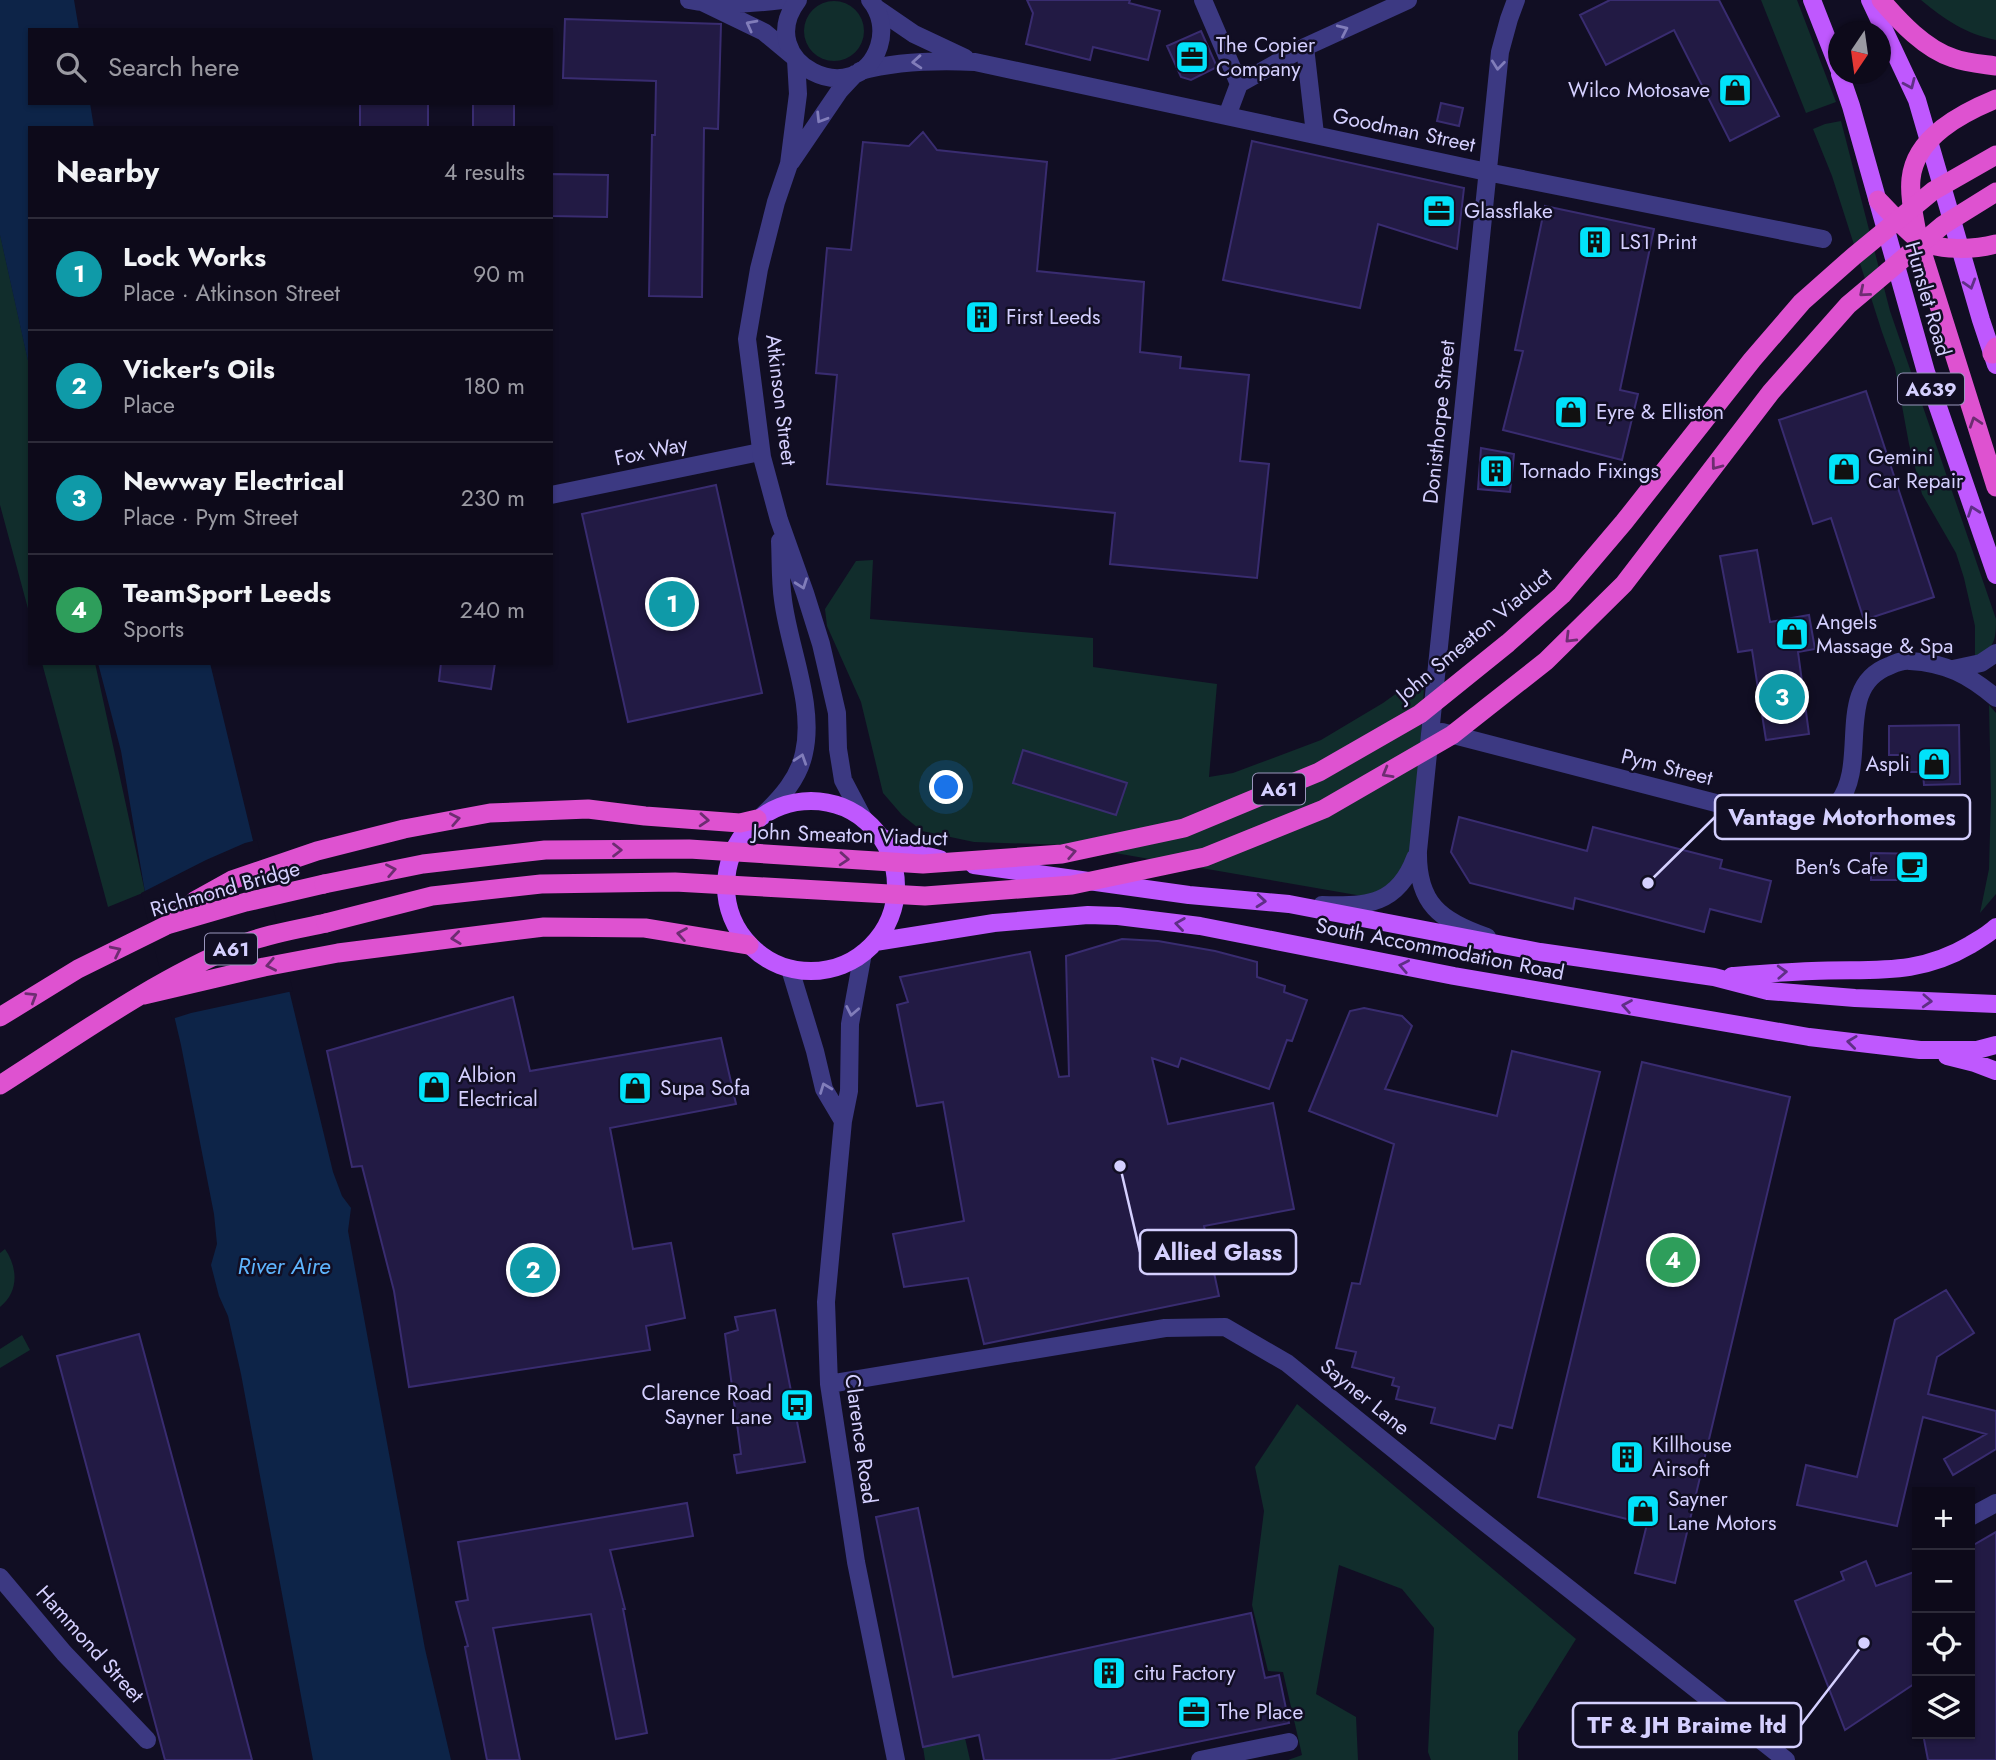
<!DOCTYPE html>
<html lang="en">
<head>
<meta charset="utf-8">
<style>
  :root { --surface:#0d0a1a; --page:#1b1827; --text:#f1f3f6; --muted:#9a9aa2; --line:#2d2b39; --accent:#01e2fa }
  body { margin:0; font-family:Jost,sans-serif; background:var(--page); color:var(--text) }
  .controls { position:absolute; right:21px; bottom:21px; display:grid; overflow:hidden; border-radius:0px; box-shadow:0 2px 5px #0004 }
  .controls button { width:63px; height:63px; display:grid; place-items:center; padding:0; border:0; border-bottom:2px solid var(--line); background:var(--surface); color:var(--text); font:35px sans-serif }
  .compass { position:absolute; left:1828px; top:21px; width:63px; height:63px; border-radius:50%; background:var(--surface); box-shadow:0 2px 5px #0004; rotate:193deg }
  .you { position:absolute; left:947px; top:788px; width:24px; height:24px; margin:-18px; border:5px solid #fff; border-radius:50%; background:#1a73e8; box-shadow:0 0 0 10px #1a73e833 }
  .badge { display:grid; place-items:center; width:46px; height:46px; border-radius:50%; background:var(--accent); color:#fff; font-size:23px; font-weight:700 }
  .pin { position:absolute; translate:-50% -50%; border:4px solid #fff; box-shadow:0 2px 7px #0006 }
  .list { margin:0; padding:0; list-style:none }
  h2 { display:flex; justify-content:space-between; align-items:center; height:91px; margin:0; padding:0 28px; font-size:30px }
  h2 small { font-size:23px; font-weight:400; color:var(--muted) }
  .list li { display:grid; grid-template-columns:46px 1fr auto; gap:21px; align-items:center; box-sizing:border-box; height:112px; padding:0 28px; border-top:2px solid var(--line) }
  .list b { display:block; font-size:26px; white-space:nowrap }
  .list p { margin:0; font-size:23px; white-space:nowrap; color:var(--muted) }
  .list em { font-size:23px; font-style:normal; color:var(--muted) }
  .icon { flex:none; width:38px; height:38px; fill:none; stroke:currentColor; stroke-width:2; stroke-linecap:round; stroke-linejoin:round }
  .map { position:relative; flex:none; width:1996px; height:1760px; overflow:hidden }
  .search { position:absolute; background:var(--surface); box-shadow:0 2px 5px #0004; left:28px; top:28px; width:525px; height:77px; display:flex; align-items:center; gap:18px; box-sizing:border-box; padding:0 24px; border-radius:0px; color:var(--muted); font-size:26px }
  .panel { position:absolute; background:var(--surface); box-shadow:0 2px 5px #0004; left:28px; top:126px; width:525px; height:539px; border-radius:0px }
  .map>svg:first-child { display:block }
</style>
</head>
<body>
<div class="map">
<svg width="1996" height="1760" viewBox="0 0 1996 1760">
  <rect width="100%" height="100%" fill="#110e23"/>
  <path fill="#112d2c" d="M1761,0H1797L1836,102L1806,113Z
    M1921,0H1996V40C1966,34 1944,19 1921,0Z
    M804 31a30 30 0 1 1 60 0a30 30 0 1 1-60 0Z
    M1841,121L1890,311L1996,619C1996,640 1995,648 1975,657V626L1964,578L1956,553L1922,494L1909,444L1895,368L1882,332L1832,176L1813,129L1825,124Z
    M0,234L30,369V616L0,505Z
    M873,560L870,619L1093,638V667L1217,684L1209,777L1233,773L1321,740L1383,703L1425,673L1412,871L1368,897L1069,845L974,842L922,831L902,815L883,793L861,702L827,626L825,609L856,561Z
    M42,663H95L145,892L108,907Z
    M1989,705L1996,713V894L1980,913L1989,869L1991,797Z
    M5,1249C18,1268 19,1292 0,1307V1253Z
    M22,1335L30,1350L0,1368V1349Z
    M1297,1404L1576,1639L1518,1732V1760H1431L1428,1752L1434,1628L1402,1589L1339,1565L1316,1694L1356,1717L1358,1760H1288L1302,1755L1283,1672L1268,1671L1252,1605L1264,1511L1255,1467Z
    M965,1738L970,1760H925L923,1747Z"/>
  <path fill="#0d2448" d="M0,0H74L79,30H30V103H90L94,128H30V370L0,235Z
    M98,663H210L333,1172L342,1196L351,1208L348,1231L425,1649L451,1760H313L241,1374L228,1316L219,1296L211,1265L217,1244L214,1214L181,1045L145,892L121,751Z"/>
  <path fill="#110e23" d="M257,840L293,991L191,1013L172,1019L141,893L206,860L245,843Z"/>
  <path fill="#221a44" stroke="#392c70" stroke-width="2" d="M1027,0H1130L1129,3L1160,11L1148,60L1093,47L1090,60L1026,44L1033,13Z
    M1610,0H1719L1779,116L1730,141L1674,30L1606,65L1580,15Z
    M565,19L721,24L718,129L704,128L702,297L649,296L652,135H655L656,81L563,78Z
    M1201,31L1217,67L1191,80L1181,77L1167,46Z
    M360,103H428V128H360Z
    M473,103H514V128H473Z
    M1441,103L1463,108L1459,126L1437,121Z
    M923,132L937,150L1047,162L1037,271L1144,282L1140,352L1181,357L1180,368L1249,375L1240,461L1269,464L1257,578L1110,564L1115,513L827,484L837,375L816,373L827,248L851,250L863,142L909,146Z
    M1252,141L1464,188L1457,249L1378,224L1360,308L1223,280Z
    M551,174L608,175L607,217L551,216Z
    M1545,206L1654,229L1620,390L1638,394L1622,460L1503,430L1523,351L1515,350Z
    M1866,391L1934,597L1864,620L1831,518L1813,524L1779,420Z
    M1481,448L1514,454L1510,492L1478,489Z
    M716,485L762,693L628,722L582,514Z
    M1757,550L1770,622L1809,615L1815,649L1798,652L1809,734L1766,740L1752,650L1738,652L1720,556Z
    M441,663H495L491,689L439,681Z
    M1959,725L1960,784L1924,785L1923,772H1908V755H1889V726Z
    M1023,750L1127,783L1116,815L1013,783Z
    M1459,817L1587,851L1593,827L1722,860L1720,868L1771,881L1761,922L1710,909L1704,932L1575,898L1573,909L1470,883L1451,852Z
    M1871,853L1925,854V880H1871Z
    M1122,939L1158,941L1215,951L1257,962V977L1285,986L1284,992L1307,1000L1292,1041L1287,1040L1269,1089L1181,1058L1178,1067L1152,1058L1168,1124L1273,1103L1294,1209L1204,1226L1219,1296L984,1344L968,1278L904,1287L893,1234L964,1221L943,1102L917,1106L897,1005L908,1002L900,977L1030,952L1059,1077L1069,1076L1066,956Z
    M513,997L530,1071L721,1038L736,1104L610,1128L633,1249L671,1243L685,1318L646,1326L650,1350L409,1387L394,1291L362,1166L352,1167L327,1051Z
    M1364,1008L1402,1016L1412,1026L1385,1089L1497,1116L1512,1051L1600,1072L1512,1428L1499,1425L1495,1439L1431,1423L1435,1408L1396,1399L1399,1387L1392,1385L1394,1378L1352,1367L1356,1352L1336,1348L1352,1283L1360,1284L1394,1144L1309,1111L1350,1011Z
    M1642,1062L1790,1097L1675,1583L1635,1573L1647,1524L1538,1497Z
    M1946,1290L1974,1333L1937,1357L1928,1394L1996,1411V1449L1953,1475L1944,1459L1986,1434L1923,1417L1897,1526L1797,1505L1806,1465L1857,1477L1895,1320Z
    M775,1310L805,1462L737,1473L734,1455L741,1454L725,1334L738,1330L735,1317Z
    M139,1334L199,1557L252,1760H165L68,1397L57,1356Z
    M687,1503L693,1536L610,1550L625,1609H623L647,1733L616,1739L591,1614L493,1628L520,1760H487L465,1647L468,1646L456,1602L468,1600L458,1542Z
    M918,1508L953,1677L1251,1613L1265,1678L1279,1675L1289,1723L1110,1760H984L979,1735L923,1747L876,1517Z
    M1996,1532V1760H1928L1923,1734H1970V1547Z
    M1866,1561L1876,1586L1917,1571V1682L1845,1730L1795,1601L1844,1580L1841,1572Z"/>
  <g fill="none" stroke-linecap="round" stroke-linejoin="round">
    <path stroke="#3c3982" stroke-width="18" d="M1200,1760L1289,1742"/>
    <path stroke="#3c3982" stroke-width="18" d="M689,0C719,6 751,4 782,0
      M1203,0L1239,84
      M704,3L764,32L793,56
      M876,8L914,34L965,58
      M1305,47L1315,134
      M860,71C898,61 936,60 975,62L1487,172L1823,239
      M1227,116L1239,84L1305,47L1408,0
      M551,495L760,452
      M1953,669L1981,663L1996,653
      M1442,732L1789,822C1805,819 1827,817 1838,803C1870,763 1833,687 1889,666C1896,663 1902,660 1910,661C1946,663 1969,675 1996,698
      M1322,905C1367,907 1398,904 1415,858
      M1487,937C1440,921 1417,903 1418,851L1500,52L1509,19L1516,0
      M863,953L850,1024L849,1091L843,1121L826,1302L829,1384L856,1562L896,1760
      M790,969L815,1051L824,1089L843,1121
      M829,1384L1165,1328L1225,1327L1287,1363L1464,1506L1786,1760
      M1970,1517L1996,1503
      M0,1577L64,1653L147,1740"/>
    <path stroke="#3c3982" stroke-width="18" d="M798,0C751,62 857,114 879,46C884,30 881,13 870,0
      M796,60L798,94L789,164L776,202L759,269L747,339L762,457L779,520L805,593L821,644L837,713L838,749L843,780L864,820
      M791,162L840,90L855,74
      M763,815C781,798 799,778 804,753C815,705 789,648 783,600C780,580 781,560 780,541"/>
    <path stroke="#bf58fe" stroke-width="18" d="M1812,0L1839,69
      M1870,0L1917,100L1981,320L1996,365
      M1840,74L1851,106L1926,372L1996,575
      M726 886a85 85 0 1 1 170 0a85 85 0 1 1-170 0Z
      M881,837C900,847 918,855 940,859
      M974,865L1189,895L1289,904L1540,952L1714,977L1768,991L1855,998L1996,1004
      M875,942L994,923L1088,915L1118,916L1200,926L1454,976L1809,1037L1920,1050H1977L1996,1045
      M1732,976C1759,974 1785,972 1812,971C1871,968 1916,977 1970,945C1978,940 1989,934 1996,927
      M1947,1056L1975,1063L1996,1071"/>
    <path stroke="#de52d0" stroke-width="19" d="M1881,0C1900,22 1925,49 1953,58C1966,63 1982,64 1996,66
      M1996,99C1962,113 1915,137 1911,179C1909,198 1915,220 1918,239L1996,487
      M1878,200C1888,210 1908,233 1919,240C1939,251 1974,250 1996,244
      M1992,354L1996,347
      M167,925L196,900L232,880L317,851L404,829L490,813L588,809L645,816L740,823L757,819
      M144,995L264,967L338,953L544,927L645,928L749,945
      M0,1017L78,969L167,925L246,902L324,884
      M0,1085C77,1036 153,981 237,946C262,935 299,929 326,923"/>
    <path stroke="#de52d0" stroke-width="19" d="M324,884L423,864L545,850L689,849L923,864L1062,854L1184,828L1319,772L1420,714L1508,643L1562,595L1624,522L1752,360L1802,302L1854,256L1933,191L1996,155
      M326,923L432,896L541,884L675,882L925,896L1072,885L1205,857L1324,809L1452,735L1546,661L1624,584L1771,392L1848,305L1943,225L1996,192"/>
  </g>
  <defs><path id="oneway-chevron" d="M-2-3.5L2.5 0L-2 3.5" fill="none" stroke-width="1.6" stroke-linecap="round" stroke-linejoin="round" transform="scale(1.75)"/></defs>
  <g stroke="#817dba">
    <use href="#oneway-chevron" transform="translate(751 25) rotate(-152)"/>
    <use href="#oneway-chevron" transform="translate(1343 30) rotate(-25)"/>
    <use href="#oneway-chevron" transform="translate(917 62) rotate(176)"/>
    <use href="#oneway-chevron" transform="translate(1498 65) rotate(96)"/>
    <use href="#oneway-chevron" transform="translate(821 118) rotate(122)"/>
    <use href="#oneway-chevron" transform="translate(802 584) rotate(70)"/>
    <use href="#oneway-chevron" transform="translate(801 759) rotate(-72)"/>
    <use href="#oneway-chevron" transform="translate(852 1011) rotate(101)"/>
    <use href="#oneway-chevron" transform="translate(825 1088) rotate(-111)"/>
  </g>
  <g stroke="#5f2f86">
    <use href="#oneway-chevron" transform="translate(1910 84) rotate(66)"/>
    <use href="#oneway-chevron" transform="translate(1970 284) rotate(73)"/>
    <use href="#oneway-chevron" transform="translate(1973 511) rotate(-110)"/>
    <use href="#oneway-chevron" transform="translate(1261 901) rotate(5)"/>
    <use href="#oneway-chevron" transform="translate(1180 924) rotate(-172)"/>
    <use href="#oneway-chevron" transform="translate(1404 966) rotate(-169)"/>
    <use href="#oneway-chevron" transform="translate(1782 972) rotate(-3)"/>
    <use href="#oneway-chevron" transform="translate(1927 1001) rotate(3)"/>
    <use href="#oneway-chevron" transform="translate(1627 1006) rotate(-170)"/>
    <use href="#oneway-chevron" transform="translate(1852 1042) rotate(-173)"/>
  </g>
  <g stroke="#6d2d71">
    <use href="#oneway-chevron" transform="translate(1864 292) rotate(140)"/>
    <use href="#oneway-chevron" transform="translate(1975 422) rotate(-108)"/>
    <use href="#oneway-chevron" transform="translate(1716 465) rotate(127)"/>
    <use href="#oneway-chevron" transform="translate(1570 638) rotate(135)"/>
    <use href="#oneway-chevron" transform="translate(1387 773) rotate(150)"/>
    <use href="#oneway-chevron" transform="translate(455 819) rotate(-11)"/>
    <use href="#oneway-chevron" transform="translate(704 820) rotate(4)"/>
    <use href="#oneway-chevron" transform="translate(617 850)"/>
    <use href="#oneway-chevron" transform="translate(1071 852) rotate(-11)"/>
    <use href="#oneway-chevron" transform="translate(844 859) rotate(4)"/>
    <use href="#oneway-chevron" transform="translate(391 870) rotate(-11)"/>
    <use href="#oneway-chevron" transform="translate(682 934) rotate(-170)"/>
    <use href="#oneway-chevron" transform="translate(456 938) rotate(173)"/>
    <use href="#oneway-chevron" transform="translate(116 951) rotate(-26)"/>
    <use href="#oneway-chevron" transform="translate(271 965) rotate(169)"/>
    <use href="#oneway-chevron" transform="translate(32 997) rotate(-32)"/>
  </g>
  <defs>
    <g id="office-square" transform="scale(1.75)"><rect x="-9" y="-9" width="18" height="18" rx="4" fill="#01e2fa" stroke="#110e23"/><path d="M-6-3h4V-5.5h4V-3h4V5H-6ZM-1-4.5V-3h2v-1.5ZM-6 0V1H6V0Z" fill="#111"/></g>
    <g id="shop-square" transform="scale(1.75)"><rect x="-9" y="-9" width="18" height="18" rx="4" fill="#01e2fa" stroke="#110e23"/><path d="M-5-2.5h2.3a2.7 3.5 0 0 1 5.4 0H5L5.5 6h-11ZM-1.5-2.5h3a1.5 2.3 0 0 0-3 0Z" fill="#111"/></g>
    <g id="building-square" transform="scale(1.75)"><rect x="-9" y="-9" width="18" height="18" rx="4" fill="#01e2fa" stroke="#110e23"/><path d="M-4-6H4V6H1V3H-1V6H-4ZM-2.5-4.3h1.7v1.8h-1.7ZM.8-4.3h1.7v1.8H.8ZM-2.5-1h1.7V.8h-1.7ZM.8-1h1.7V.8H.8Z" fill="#111"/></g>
    <g id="cafe-square" transform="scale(1.75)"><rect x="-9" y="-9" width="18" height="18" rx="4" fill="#01e2fa" stroke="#110e23"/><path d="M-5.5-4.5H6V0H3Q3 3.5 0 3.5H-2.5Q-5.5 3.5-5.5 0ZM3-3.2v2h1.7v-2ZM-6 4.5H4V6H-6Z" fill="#111"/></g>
    <g id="bus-square" transform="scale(1.75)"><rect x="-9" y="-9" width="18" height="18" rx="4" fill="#01e2fa" stroke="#110e23"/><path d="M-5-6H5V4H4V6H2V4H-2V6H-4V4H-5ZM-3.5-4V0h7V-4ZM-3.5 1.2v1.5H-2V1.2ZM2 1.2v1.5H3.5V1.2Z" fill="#111"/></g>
  </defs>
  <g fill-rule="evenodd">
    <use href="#office-square" x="1192" y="57"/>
    <use href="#shop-square" x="1735" y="90"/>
    <use href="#office-square" x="1439" y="211"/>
    <use href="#building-square" x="1595" y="242"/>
    <use href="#building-square" x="982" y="317"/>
    <use href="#shop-square" x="1571" y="412"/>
    <use href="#shop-square" x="1844" y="469"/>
    <use href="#building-square" x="1496" y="471"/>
    <use href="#shop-square" x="1792" y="634"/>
    <use href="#shop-square" x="1934" y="764"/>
    <use href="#cafe-square" x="1912" y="867"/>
    <use href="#shop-square" x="434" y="1087"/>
    <use href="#shop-square" x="635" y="1088"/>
    <use href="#bus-square" x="797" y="1405"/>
    <use href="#building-square" x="1627" y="1457"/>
    <use href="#shop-square" x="1643" y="1511"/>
    <use href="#building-square" x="1109" y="1673"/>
    <use href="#office-square" x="1194" y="1712"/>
  </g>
  <g text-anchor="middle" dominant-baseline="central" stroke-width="5" stroke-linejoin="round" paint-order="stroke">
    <g fill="#110e23" stroke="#9a96bd" stroke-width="2">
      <rect x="1898" y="373.5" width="66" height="31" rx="5"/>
      <rect x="1253" y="773.5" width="52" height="31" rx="5"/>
      <rect x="205" y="933.5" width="52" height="31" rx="5"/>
    </g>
    <g font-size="19" font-weight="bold" fill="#d5d0ff">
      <text x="1931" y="389">A639</text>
      <text x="1279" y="789">A61</text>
      <text x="231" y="949">A61</text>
    </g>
    <g font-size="21" fill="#d5d0ff" stroke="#110e23" text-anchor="start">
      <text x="1216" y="45">The Copier<tspan x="1216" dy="24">Company</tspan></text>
      <text x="1710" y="90" text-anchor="end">Wilco Motosave</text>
      <text x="1464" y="211">Glassflake</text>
      <text x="1620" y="242">LS1 Print</text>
      <text x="1006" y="317">First Leeds</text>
      <text x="1596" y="412">Eyre &amp; Elliston</text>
      <text x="1868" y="457">Gemini<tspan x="1868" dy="24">Car Repair</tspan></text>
      <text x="1520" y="471">Tornado Fixings</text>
      <text x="1816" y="622">Angels<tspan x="1816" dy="24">Massage &amp; Spa</tspan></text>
      <text x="1910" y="764" text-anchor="end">Aspli</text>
      <text x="1888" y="867" text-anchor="end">Ben's Cafe</text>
      <text x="458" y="1075">Albion<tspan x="458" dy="24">Electrical</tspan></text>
      <text x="660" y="1088">Supa Sofa</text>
      <text x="772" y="1393" text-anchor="end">Clarence Road<tspan x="772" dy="24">Sayner Lane</tspan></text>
      <text x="1652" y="1445">Killhouse<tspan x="1652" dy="24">Airsoft</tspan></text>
      <text x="1668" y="1499">Sayner<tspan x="1668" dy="24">Lane Motors</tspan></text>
      <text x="1134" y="1673">citu Factory</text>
      <text x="1218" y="1712">The Place</text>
    </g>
    <g font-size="21" fill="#d5d0ff" stroke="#110e23">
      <text transform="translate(1404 130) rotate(12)">Goodman Street</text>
      <text transform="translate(1928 299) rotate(74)">Hunslet Road</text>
      <text transform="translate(781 400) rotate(83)">Atkinson Street</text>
      <text transform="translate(1439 422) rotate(-84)">Donisthorpe Street</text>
      <text transform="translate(651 451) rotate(-12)">Fox Way</text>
      <text transform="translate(1474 635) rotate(-40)">John Smeaton Viaduct</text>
      <text transform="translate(1667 767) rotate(14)">Pym Street</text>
      <text transform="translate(850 835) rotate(2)">John Smeaton Viaduct</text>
      <text transform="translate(225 889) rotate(-16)">Richmond Bridge</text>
      <text transform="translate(1440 949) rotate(11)">South Accommodation Road</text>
      <text transform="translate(1365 1397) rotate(39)">Sayner Lane</text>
      <text transform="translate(861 1439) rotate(82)">Clarence Road</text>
      <text transform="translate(90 1644) rotate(48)">Hammond Street</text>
    </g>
    <g font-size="23" font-style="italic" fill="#5eb5fe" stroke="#110e23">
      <text x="284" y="1266">River Aire</text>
    </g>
  </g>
  <path fill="none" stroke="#d5d0ff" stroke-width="2.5" d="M1648 883L1715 817M1120 1166L1140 1252M1864 1643L1801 1725"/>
  <g fill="#d5d0ff" stroke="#110e23" stroke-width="2.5">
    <circle cx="1648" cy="883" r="7"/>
    <circle cx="1120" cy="1166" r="7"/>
    <circle cx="1864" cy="1643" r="7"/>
  </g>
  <g fill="#110e23" stroke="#d5d0ff" stroke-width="2.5">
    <rect x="1715" y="795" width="255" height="44" rx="7"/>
    <rect x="1140" y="1230" width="156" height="44" rx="7"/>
    <rect x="1573" y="1703" width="228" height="44" rx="7"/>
  </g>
  <g font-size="23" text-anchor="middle" font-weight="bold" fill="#d5d0ff">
    <text x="1842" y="825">Vantage Motorhomes</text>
    <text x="1218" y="1260">Allied Glass</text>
    <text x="1687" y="1733">TF &amp; JH Braime ltd</text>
  </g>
</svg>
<div class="controls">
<button>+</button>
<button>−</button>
<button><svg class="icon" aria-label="locate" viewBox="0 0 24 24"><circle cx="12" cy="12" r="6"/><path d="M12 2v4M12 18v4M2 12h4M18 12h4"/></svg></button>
<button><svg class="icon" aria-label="layers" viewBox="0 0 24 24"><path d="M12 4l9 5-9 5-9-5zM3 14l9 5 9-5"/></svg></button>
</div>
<svg class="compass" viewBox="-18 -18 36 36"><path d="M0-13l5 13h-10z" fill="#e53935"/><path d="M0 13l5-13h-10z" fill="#9a9aa2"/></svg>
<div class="you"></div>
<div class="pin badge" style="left:672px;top:604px;background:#0f9aa8">1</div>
<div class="pin badge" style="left:533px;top:1270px;background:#0f9aa8">2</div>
<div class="pin badge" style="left:1782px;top:697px;background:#0f9aa8">3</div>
<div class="pin badge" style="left:1673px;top:1260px;background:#2e9e5b">4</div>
<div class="search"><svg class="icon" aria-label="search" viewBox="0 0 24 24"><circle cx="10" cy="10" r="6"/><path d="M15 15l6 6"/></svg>Search here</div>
<section class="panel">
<h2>Nearby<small>4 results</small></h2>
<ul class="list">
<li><span class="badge" style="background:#0f9aa8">1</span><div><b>Lock Works</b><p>Place · Atkinson Street</p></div><em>90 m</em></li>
<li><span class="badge" style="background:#0f9aa8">2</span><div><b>Vicker's Oils</b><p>Place</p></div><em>180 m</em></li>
<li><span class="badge" style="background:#0f9aa8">3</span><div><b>Newway Electrical</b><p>Place · Pym Street</p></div><em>230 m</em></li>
<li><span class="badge" style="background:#2e9e5b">4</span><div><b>TeamSport Leeds</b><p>Sports</p></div><em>240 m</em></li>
</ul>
</section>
</div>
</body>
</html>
